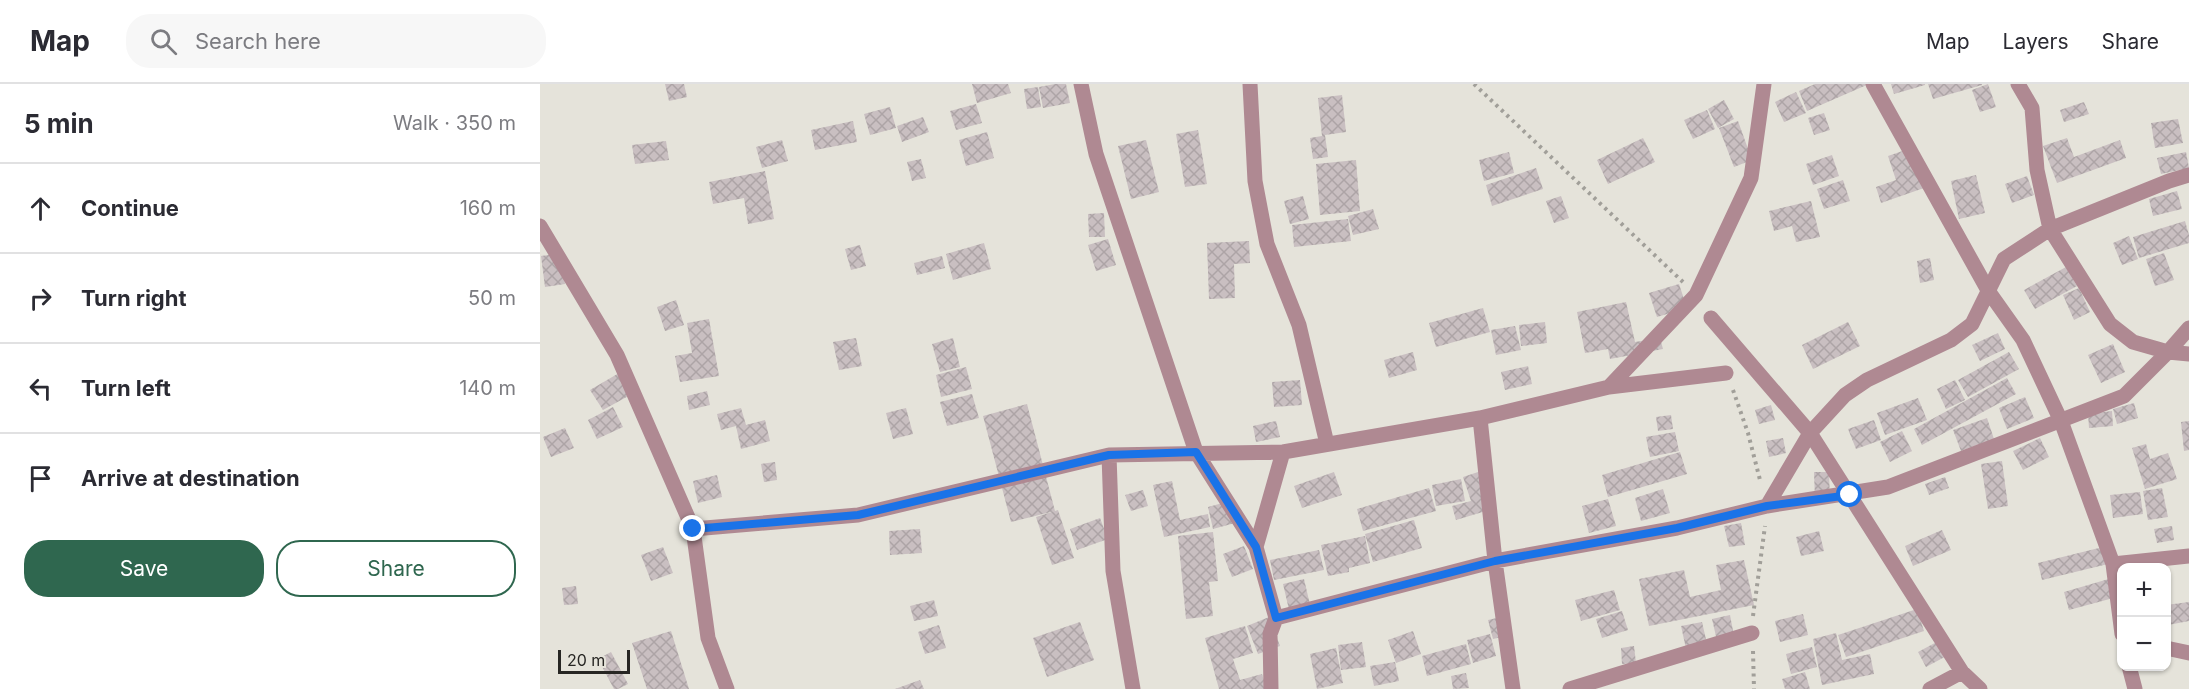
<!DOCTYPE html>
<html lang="en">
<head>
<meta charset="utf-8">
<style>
  :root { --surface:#fff; --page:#f7f7f7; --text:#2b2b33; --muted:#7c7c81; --line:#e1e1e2; --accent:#2f674f }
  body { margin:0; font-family:Inter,sans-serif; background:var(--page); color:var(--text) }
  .controls { position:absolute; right:18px; bottom:18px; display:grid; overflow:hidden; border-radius:12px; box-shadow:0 2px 4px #0004 }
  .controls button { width:54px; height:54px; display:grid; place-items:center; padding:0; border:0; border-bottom:2px solid var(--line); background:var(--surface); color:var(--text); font:30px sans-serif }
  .scale { position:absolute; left:18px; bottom:15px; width:72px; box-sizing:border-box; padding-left:6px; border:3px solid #272623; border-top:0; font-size:16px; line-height:21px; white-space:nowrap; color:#272623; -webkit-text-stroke:4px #e5e3da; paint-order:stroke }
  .stop { position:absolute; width:18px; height:18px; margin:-14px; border:4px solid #1a73e8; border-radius:50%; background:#fff }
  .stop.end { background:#1a73e8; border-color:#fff; box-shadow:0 2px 6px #0008 }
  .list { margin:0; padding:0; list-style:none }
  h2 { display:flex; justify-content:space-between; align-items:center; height:78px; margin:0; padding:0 24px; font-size:26px }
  h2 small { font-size:20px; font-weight:400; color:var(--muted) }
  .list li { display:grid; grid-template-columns:39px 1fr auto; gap:18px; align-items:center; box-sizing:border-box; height:90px; padding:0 24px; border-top:2px solid var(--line) }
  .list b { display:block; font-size:22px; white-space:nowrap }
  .list em { font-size:20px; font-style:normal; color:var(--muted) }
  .actions { display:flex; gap:12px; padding:18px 24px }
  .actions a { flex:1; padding:14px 0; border:2px solid var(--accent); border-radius:24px; text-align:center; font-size:21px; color:var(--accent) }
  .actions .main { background:var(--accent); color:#fff }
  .icon { flex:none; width:33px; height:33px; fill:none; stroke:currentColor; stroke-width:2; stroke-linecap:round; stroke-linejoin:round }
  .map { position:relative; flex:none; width:1649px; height:605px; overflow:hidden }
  header { display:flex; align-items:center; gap:36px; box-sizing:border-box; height:84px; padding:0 30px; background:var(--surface); border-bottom:2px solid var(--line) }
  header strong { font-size:28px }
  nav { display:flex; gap:33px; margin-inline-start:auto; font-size:21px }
  .search { width:420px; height:54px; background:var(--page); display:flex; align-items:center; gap:15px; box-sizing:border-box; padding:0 21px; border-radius:24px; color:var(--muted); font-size:22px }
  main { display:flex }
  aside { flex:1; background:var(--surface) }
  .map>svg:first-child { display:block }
</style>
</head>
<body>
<header>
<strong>Map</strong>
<div class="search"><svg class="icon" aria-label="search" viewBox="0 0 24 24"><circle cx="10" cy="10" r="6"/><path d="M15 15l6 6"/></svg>Search here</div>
<nav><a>Map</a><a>Layers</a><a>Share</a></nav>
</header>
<main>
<aside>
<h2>5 min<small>Walk · 350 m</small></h2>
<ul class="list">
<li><svg class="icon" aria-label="ahead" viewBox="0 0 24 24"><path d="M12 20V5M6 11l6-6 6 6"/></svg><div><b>Continue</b></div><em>160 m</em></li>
<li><svg class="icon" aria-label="right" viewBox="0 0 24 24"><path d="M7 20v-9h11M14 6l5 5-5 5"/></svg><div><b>Turn right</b></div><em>50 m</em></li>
<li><svg class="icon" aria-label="left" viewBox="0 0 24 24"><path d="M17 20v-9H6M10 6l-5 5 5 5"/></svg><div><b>Turn left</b></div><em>140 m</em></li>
<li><svg class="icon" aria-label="arrive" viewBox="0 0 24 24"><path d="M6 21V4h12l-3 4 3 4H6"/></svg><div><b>Arrive at destination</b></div></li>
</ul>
<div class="actions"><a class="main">Save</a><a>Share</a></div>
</aside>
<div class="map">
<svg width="1649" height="605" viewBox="0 0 1649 605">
  <defs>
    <pattern id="building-cross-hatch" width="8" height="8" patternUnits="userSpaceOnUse" patternTransform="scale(1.5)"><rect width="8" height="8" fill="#c9bfc1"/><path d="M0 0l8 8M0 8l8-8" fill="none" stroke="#ada4a6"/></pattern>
  </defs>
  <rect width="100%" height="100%" fill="#e5e3da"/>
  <path fill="url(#building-cross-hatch)" d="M125,0H144L147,13L129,17Z
    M432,0H468L471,9L437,19Z
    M515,0H526L530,19L503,24L499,3Z
    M1275,0H1329L1267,27L1259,7Z
    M1351,0H1385V1L1354,10Z
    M1388,0H1442V1L1393,15Z
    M1448,0L1456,23L1440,28L1432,6Z
    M498,3L501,23L487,25L484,5Z
    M1256,8L1266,29L1244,38L1235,18Z
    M802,11L806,48L785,51L788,73L773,75L770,54L782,52L778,14Z
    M1184,16L1194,35L1178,44L1168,25Z
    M1544,18L1549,30L1524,38L1520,26Z
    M436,20L442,39L416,46L410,27Z
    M350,23L356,44L330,51L324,30Z
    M1167,26L1175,45L1153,55L1144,36Z
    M1284,29L1290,46L1274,51L1268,34Z
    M383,33L389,48L362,58L357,42Z
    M1638,35L1643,59L1615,64L1611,39Z
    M313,37L317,58L275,66L271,46Z
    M1198,37L1212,76L1194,83L1179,44Z
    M658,46L667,100L645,103L636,50Z
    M447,48L454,74L426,82L419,56Z
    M1103,54L1115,78L1068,100L1057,76Z
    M1527,54L1534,73L1580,56L1586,74L1517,99L1503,62Z
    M242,56L248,77L222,84L216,63Z
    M606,56L619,108L591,115L578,62Z
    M126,57L129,76L95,80L92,61Z
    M1371,64L1384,104L1341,119L1336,103L1356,96L1348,72Z
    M969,68L974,89L944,97L939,76Z
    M1646,68L1649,84L1621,90L1617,74Z
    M1292,71L1299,92L1273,101L1266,80Z
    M381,75L386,94L372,97L367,78Z
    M816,76L820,127L780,131L776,80Z
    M996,84L1003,105L952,122L946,101Z
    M225,87L234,135L208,140L204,114L173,120L169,98Z
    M1436,91L1445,129L1419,135L1411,97Z
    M1487,92L1494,111L1472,119L1465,100Z
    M1303,96L1310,117L1284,125L1277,105Z
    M1637,107L1642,125L1613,132L1609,115Z
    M763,112L769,135L750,140L744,117Z
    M1021,112L1029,134L1014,139L1006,117Z
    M1271,117L1280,153L1256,158L1252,142L1234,147L1229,127Z
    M833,125L839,145L813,151L808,132Z
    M564,129L565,153H549L548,130Z
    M808,135L811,157L754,163L752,141Z
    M1645,137L1649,151V159L1599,174L1593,153Z
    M1589,152L1598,175L1582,181L1573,159Z
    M568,155L576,181L556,187L548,161Z
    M709,157L710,179L694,180L695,214L669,215L667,159Z
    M444,159L451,185L413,196L406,170Z
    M320,161L326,182L311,186L305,165Z
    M22,169L25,200L5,203L1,172Z
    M1624,169L1634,196L1615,202L1606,175Z
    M402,172L405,184L377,191L374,179Z
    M1390,174L1394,196L1380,199L1377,177Z
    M1526,183L1537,202L1495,225L1484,206Z
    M1139,200L1147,224L1117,233L1109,209Z
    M1539,204L1550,228L1534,236L1523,211Z
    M136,216L144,241L125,247L117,223Z
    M1086,218L1095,258L1120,254L1123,265L1070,275L1068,265L1045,269L1037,228Z
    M943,224L950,248L896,263L889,239Z
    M169,235L179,292L140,298L135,272L152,269L147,239Z
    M1005,238L1007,259L981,262L979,241Z
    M1308,238L1320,262L1273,285L1262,261Z
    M975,242L981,266L956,271L951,246Z
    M1458,249L1465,265L1440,277L1432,261Z
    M316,254L322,282L299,286L293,258Z
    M413,254L420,283L400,288L392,260Z
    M1573,260L1585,288L1561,299L1548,271Z
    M873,268L877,286L849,294L844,276Z
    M1469,268L1479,285L1428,313L1418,296Z
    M988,282L992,300L965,306L961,288Z
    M426,283L432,305L401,313L396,291Z
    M79,289L92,310L63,326L50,306Z
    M1467,294L1476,310L1382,361L1374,345Z
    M760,296L762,321L734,323L732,298Z
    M1415,296L1425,316L1406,325L1397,305Z
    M167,307L170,321L149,326L147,312Z
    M432,310L439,334L407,342L400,318Z
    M1485,313L1494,334L1467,345L1459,324Z
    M1378,314L1387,336L1345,351L1337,329Z
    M1594,319L1598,334L1577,340L1573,325Z
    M487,320L515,427L471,438L443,332Z
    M1231,321L1235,336L1219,340L1215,326Z
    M73,323L83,343L57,355L48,336Z
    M201,324L206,341L225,336L230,357L201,365L196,342L181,346L177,330Z
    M366,324L373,350L353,355L346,329Z
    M1572,327L1573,342L1549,344L1548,330Z
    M1131,331L1133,345L1118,347L1116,333Z
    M1447,334L1454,355L1421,367L1413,346Z
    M1334,336L1341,356L1316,365L1308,345Z
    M736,337L740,353L716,358L713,342Z
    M1649,337V366L1644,367L1641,338Z
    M25,344L34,364L11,373L3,353Z
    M1362,347L1372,367L1350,378L1340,358Z
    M1135,348L1139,367L1110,373L1106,353Z
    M1243,354L1246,369L1229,373L1226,357Z
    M1500,354L1509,373L1483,386L1473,367Z
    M1606,360L1610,375L1628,369L1637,395L1605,405L1592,364Z
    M1140,368L1147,390L1068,413L1062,391Z
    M1462,377L1468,422L1448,425L1441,380Z
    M235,378L237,396L224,398L221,380Z
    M944,386L956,424L916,436L912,422L931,417L923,393Z
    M794,388L802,411L762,424L754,402Z
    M1274,388H1289L1290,415L1275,416Z
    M177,391L182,413L158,419L153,397Z
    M1405,393L1409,404L1389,411L1385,400Z
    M921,395L925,417L896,422L892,401Z
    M632,397L640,436L668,430L670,443L624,453L613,401Z
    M889,404L896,427L823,447L817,425Z
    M1622,404L1628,433L1608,436L1603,407Z
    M1123,405L1130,429L1101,437L1095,414Z
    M603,406L608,422L591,427L585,411Z
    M1600,408L1603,430L1573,434L1570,411Z
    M1068,415L1076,442L1049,449L1042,422Z
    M690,417L695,439L673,445L668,423Z
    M518,426L534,474L512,481L496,433Z
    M560,434L568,455L537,466L530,445Z
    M874,436L882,464L833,478L825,450Z
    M1201,439L1205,461L1189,463L1184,442Z
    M1632,442L1634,456L1617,459L1614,445Z
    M380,445L382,469L350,471L349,447Z
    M1402,446L1411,466L1373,482L1365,462Z
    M1279,447L1284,467L1261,472L1256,453Z
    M673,448L678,497L669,498L673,532L646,535L638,452Z
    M825,452L830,479L809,484V488L788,492L781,461Z
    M704,462L713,485L692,493L683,470Z
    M123,463L133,489L111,497L101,471Z
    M1563,463L1568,480L1502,496L1498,479Z
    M779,466L784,486L734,496L730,476Z
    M1204,476L1214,521L1109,542L1099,495L1144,486L1150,513L1181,506L1176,481Z
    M1572,494L1577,513L1529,526L1524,508Z
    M764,495L771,525L750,530L743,500Z
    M36,502L38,520L24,521L22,504Z
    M1074,506L1080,526L1041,537L1035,516Z
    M394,516L398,532L374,537L370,522Z
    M1649,518V537L1628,541L1630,558H1626V521Z
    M1377,525L1384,547L1306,573L1298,551Z
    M1082,527L1088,546L1062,554L1056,535Z
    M1263,530L1268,551L1240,558L1235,537Z
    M1190,531L1195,557L1178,561L1172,535Z
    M729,533L740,562L718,570L707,542Z
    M961,533L966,552L953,555L948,536Z
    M540,538L554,576L507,593L493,554Z
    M1162,538L1168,564L1147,569L1141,542Z
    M399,541L406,564L385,570L378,548Z
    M705,542L713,569L693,575L700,596L722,590L727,605H679L665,554Z
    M131,547L149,605H107L92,559Z
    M873,547L881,570L856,579L848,556Z
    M1296,549L1302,576L1330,570L1334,590L1282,601L1273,555Z
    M950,550L956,572L933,579L927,556Z
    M1406,553L1414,568L1386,583L1378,568Z
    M822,558L826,583L801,586L798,561Z
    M926,560L931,580L887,592L882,572Z
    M1094,562L1096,579L1082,580L1081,564Z
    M1272,563L1277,583L1251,590L1246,570Z
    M796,564L803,599L777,605L770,570Z
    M71,568L88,600L78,605H74L58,575Z
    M855,578L859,597L834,602L830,582Z
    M1265,588L1270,605H1245L1242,595Z
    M926,589L929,604L913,605L911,592Z
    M380,596L384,605H355Z"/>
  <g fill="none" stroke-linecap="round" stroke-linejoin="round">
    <path stroke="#a19f99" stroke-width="4" stroke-dasharray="3 4.5" stroke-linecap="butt" d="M934,0L1143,198
      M1193,306L1208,349L1220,396
      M1213,532L1225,442
      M1213,567L1214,605"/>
    <path stroke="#af8992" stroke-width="15" d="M541,0L556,70L656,368L716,463L736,534L730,550L731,605
      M710,0L715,97L727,160L759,241L787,360
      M1333,0L1449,208L1483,256L1521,337L1573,480L1582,550
      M1478,0L1492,24L1497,86L1510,145L1570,240L1593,258L1628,268L1649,270
      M0,142L77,271L153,445L168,554L187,605
      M1171,234L1270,349L1422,588
      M1069,303L1156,211L1211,94L1224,0
      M940,334L955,477L973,605
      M569,371L573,487L593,605
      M1227,422L1348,403L1584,312L1628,268L1649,244
      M153,445L318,431L569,371L743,368L940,334L1069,303L1186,289
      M716,463L743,368
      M1573,480L1649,472
      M736,534L955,477L1137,444L1227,422L1270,349L1305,311L1327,296L1411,256L1432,240L1464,175L1510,145L1629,97L1649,91
      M1626,564L1649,569
      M1589,582L1595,605
      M1030,605L1212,549
      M1390,605L1422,588L1440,605"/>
  </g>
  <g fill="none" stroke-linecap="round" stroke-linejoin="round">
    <path stroke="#1a73e8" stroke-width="8" d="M153,445L318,431L569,371L656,368L716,463L736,534L955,477L1137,444L1227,422L1310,411"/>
  </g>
</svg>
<div class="controls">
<button>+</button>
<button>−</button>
</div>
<div class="scale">20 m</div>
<div class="stop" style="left:1310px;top:411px"></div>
<div class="stop end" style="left:153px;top:445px"></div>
</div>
</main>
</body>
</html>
